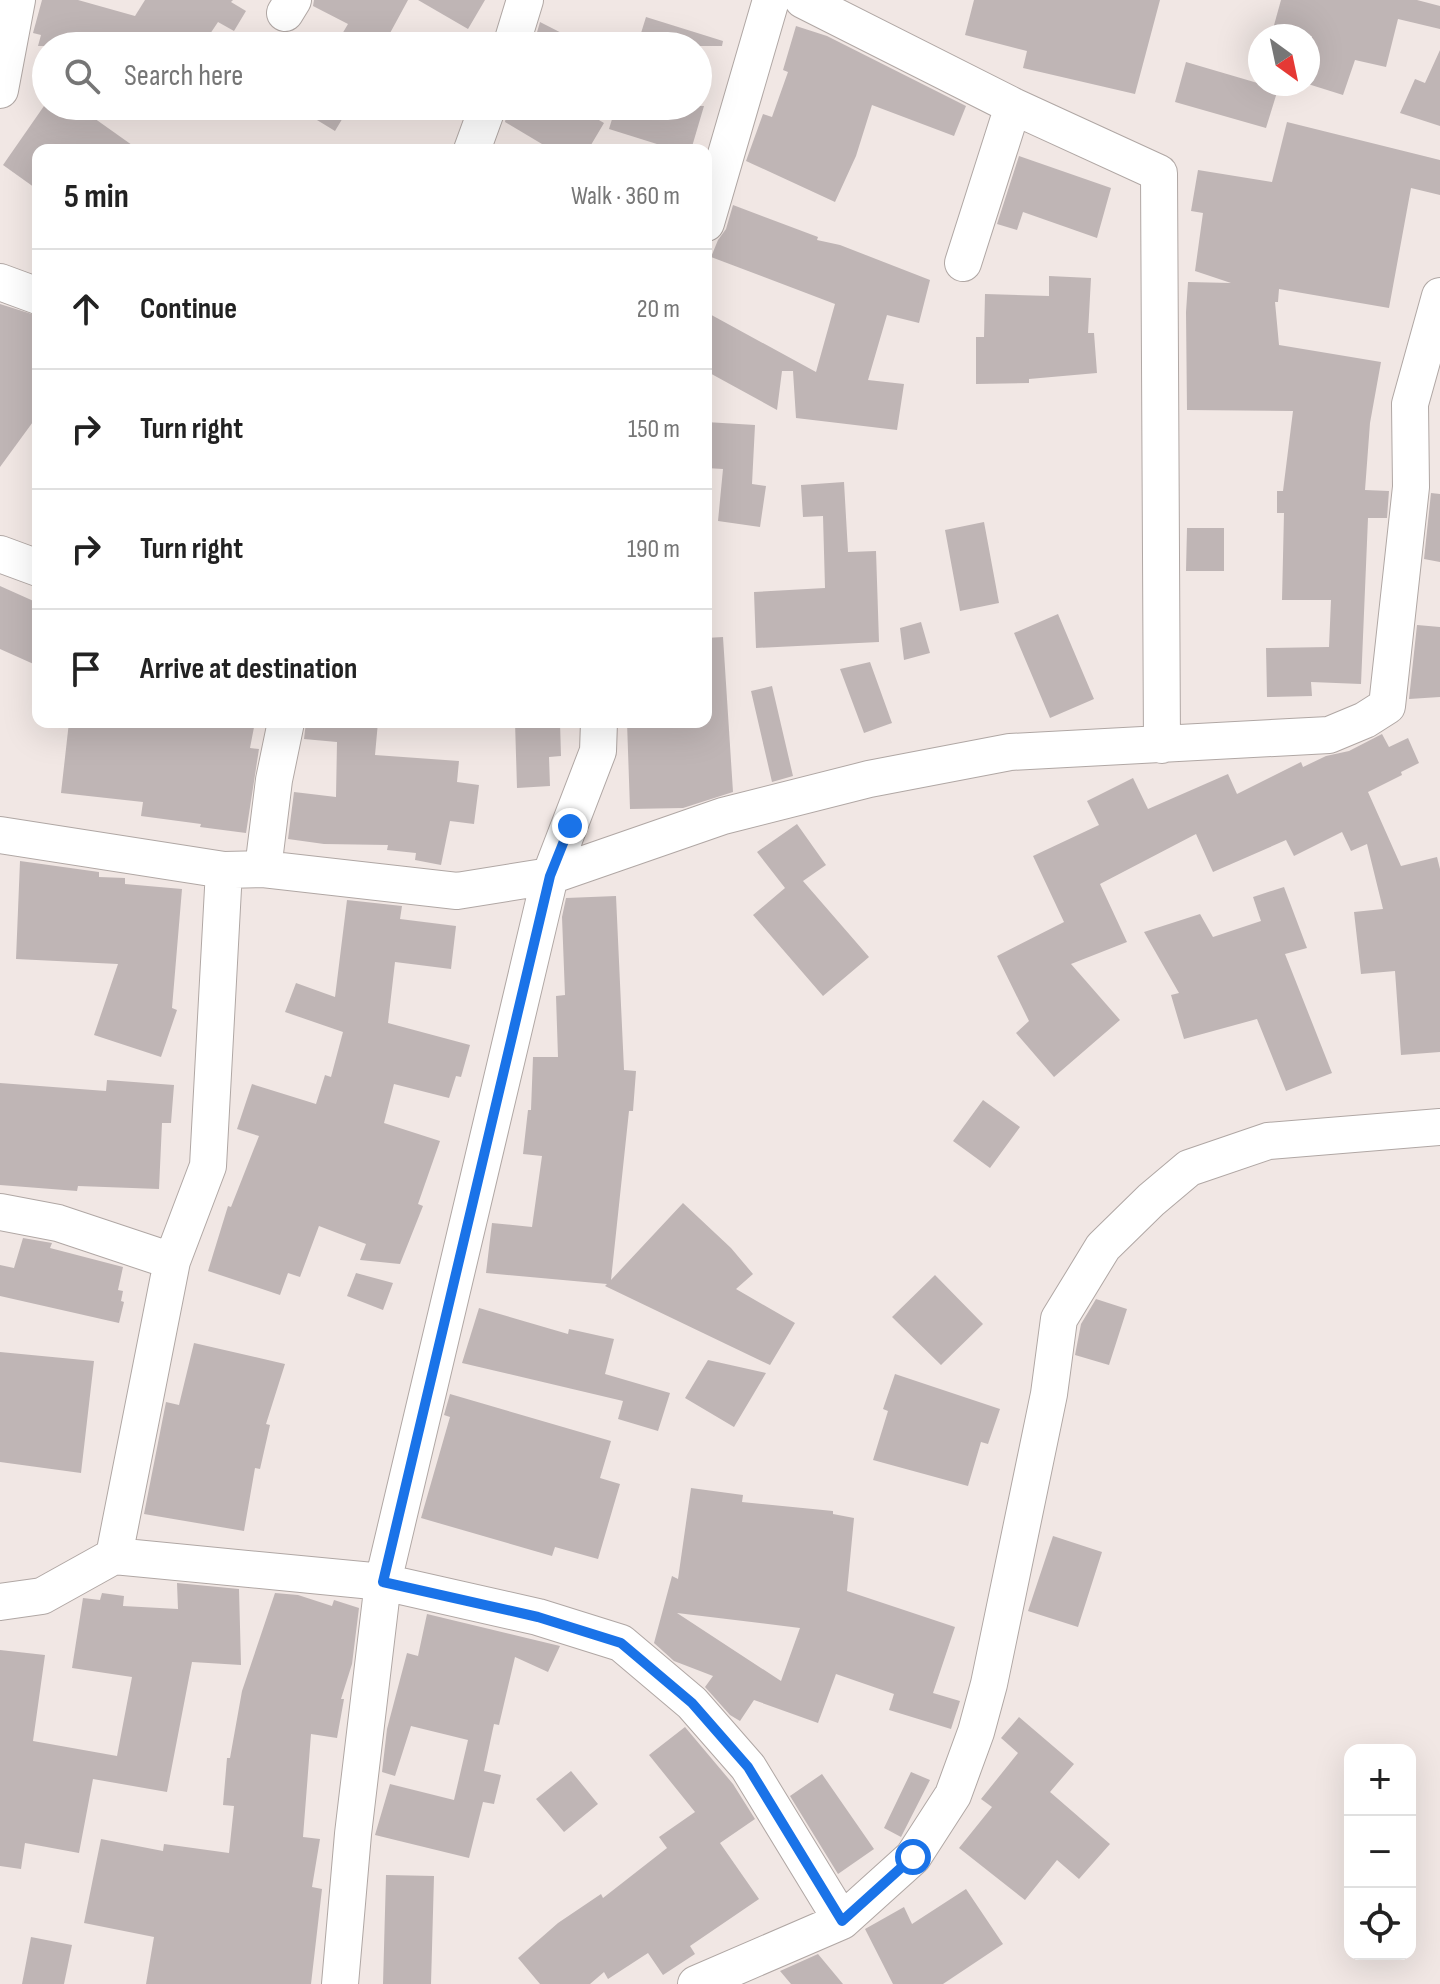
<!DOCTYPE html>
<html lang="en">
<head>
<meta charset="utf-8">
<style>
  :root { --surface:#fff; --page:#f2f2f2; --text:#222; --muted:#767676; --line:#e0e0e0 }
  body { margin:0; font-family:"Sofia Sans Condensed",sans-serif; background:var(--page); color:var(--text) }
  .controls { position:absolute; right:24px; bottom:24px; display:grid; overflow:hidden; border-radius:16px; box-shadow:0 8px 32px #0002 }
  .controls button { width:72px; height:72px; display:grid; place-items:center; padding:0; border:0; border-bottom:2px solid var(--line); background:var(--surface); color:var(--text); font:40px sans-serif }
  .compass { position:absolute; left:1248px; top:24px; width:72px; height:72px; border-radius:50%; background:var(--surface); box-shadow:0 8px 32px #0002; rotate:147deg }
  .stop { position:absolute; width:24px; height:24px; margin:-18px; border:6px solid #1a73e8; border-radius:50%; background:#fff }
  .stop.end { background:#1a73e8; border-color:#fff; box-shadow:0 2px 8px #0008 }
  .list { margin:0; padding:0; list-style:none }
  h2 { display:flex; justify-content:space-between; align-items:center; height:104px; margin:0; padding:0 32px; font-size:34px }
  h2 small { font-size:26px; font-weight:400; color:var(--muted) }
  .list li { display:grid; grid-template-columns:52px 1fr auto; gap:24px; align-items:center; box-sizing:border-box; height:120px; padding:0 32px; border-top:2px solid var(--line) }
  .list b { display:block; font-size:30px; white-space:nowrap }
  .list em { font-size:26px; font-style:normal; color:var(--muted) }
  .icon { flex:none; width:44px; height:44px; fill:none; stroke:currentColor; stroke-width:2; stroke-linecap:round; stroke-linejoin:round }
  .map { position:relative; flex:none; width:1440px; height:1984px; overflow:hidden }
  .search { position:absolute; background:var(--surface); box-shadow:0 8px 32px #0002; left:32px; top:32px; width:680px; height:88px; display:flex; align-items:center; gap:20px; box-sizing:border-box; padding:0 28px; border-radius:44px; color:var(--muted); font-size:30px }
  .panel { position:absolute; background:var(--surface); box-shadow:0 8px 32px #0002; left:32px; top:144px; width:680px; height:584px; border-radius:16px }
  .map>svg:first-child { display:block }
</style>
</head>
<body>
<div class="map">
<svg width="1440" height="1984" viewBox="0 0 1440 1984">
  <rect width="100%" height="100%" fill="#f1e7e4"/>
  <path fill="#bfb5b5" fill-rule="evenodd" d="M42,0H78L135,16L145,0H233L231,2L246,11L234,31L218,22L202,46H38L41,35L33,33Z
    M314,0H408L383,46H335L348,24L313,6Z
    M418,0H485L468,29Z
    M974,0H1160L1135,94L1023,68L1027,51L965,35Z
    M1281,0H1417L1440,6V29L1398,19L1386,67L1355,60L1343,95L1308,84V50L1312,36H1271Z
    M646,17L723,41L722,46H637Z
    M540,22L587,46H533Z
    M796,26L827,36L966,106L954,136L872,105L856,156L835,202L746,161L763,114L772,117L788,72L783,70Z
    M1440,50V126L1400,113L1415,79L1425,83Z
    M1186,62L1278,89L1266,128L1175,102Z
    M44,106H77L139,150H38V190L3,165Z
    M294,106H350L335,131Z
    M508,106H575L604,123L588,150H552L505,122Z
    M616,106H704L691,150H676L609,129Z
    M1287,122L1440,160V195L1411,188L1389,308L1279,289L1278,302H1275L1279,345L1381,362L1370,423L1365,490L1389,491L1387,518H1368L1361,684L1311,682L1312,696L1267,697L1266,648L1329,647L1331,600H1282L1284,513H1277V491H1283L1293,411L1187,410L1186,312L1188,282L1231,283L1195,271L1203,213L1191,211L1198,170L1272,182Z
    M1019,156L1111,188L1097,238L1023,212L1017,230L997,224Z
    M733,205L818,237L817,240L840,245L930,280L919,323L887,315L868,380L904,384L897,430L796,418L793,371H782L777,410L706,371V312L816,372L835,304L711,257L718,240L726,229Z
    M1049,276L1091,278L1088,333H1094L1097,373L1029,379V383L976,384V337H984L985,294L1049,296Z
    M0,304L38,316V415L0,467Z
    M706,422L755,425L752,484L766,486L760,527L718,521L723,469L706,468Z
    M844,482L848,552L876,551L879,642L756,648L754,592L825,588L823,516L803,517L801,485Z
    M1431,493L1440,494V562L1424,559Z
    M984,522L999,603L960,611L945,530Z
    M1187,528H1224V571H1186Z
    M0,586L38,603V666L0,649Z
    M1058,614L1094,699L1050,718L1014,633Z
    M921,622L930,653L904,660L900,628Z
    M1417,625L1440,627V697L1409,699Z
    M723,637L733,792L683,808L630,809L627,722H706V638Z
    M870,662L892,723L864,733L840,669Z
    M772,686L793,776L772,782L751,691Z
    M69,722H255L250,748L259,749L246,833L200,827L201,824L141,816L143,802L61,793Z
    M306,722H378L375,755L459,761L457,782L479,785L474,824L450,821L441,865L415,860L416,853L387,850L388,845L324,844L288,839L294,792L336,797L337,742L304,739Z
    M515,722H560L561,756L549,757L550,786L517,788Z
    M1382,734L1389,747L1408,738L1419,763L1401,772L1402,775L1368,792L1401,866L1437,857L1440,869V1052L1401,1055L1395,971L1361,974L1354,912L1383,909L1367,844L1351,851L1342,832L1294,856L1286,840L1213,872L1196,834L1100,884L1127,942L1071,964L1120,1020L1054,1077L1016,1033L1029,1021L997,956L1064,922L1033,856L1099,825L1087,801L1133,778L1148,809L1228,774L1237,794L1301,762L1303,767L1326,756L1349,751Z
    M797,824L826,865L803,881L869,957L823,996L753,915L785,888L757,852Z
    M20,861L99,872V877L125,878V884L182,889L172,1008L177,1010L161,1057L94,1035L118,964L16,959Z
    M1284,887L1307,948L1285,954L1332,1073L1286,1091L1257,1019L1184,1039L1171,995L1179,993L1144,932L1200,914L1213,937L1261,921L1253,897Z
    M616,896L624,1070L636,1071L633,1111H629L611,1280L683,1203L731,1248L753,1274L736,1289L795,1323L770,1365L605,1286L607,1284L486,1273L492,1223L532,1227L542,1156L523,1154L528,1110H531L533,1057H558L556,996L565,995L562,917L566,898Z
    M347,900L402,906L400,919L456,926L451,969L395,962L388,1023L470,1045L461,1077L456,1076L449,1098L394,1084L384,1123L440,1141L418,1204L423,1206L400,1264L360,1260L366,1244L319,1226L300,1277L288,1273L280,1295L208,1271L228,1206L231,1207L259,1136L237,1129L252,1084L316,1104L325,1075L331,1077L343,1032L285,1012L296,983L335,997Z
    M107,1080L174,1085L171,1123H162L159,1189L78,1186L77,1191L0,1185V1083L106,1091Z
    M983,1100L1020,1127L990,1168L953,1141Z
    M23,1238L52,1243L50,1248L123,1267L118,1290L123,1291L121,1301L124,1302L119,1323L0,1296V1265L14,1268Z
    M356,1273L393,1283L383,1310L347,1296Z
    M935,1275L983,1324L941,1365L892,1317Z
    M1096,1299L1127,1309L1109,1365L1075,1355L1081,1324Z
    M479,1308L568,1334L569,1329L614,1339L605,1374L670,1393L658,1431L618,1419L623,1401L462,1363Z
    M194,1343L285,1364L266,1424L270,1425L260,1469L255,1468L244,1531L144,1514L166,1402L179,1405Z
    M0,1352L94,1361L81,1473L0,1462Z
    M708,1360L766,1373L734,1427L685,1398Z
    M895,1374L1000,1409L988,1444L981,1442L968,1486L873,1460L888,1411L883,1409Z
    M450,1394L611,1441L600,1478L620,1484L598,1559L555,1547L552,1556L421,1518L450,1417L444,1415Z
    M691,1488L743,1495L742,1502L833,1511V1514L854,1518L847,1591L955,1627L933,1693L960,1701L951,1729L889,1710L894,1694L836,1674L818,1723L754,1700L740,1721L730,1715L705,1687L713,1676L674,1661L654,1643L672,1576L678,1579ZM677,1613L800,1628L781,1681Z
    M1053,1536L1102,1552L1078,1627L1028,1611Z
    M177,1583L239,1589L241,1665L192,1662L167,1792L93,1779L79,1853L25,1843L21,1869L0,1866V1650L45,1655L33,1741L117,1756L132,1677L72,1668L83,1598L100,1600L102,1593L124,1596L123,1606L178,1609Z
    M275,1593L298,1595L332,1606L334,1600L359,1608L352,1664L341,1699H344L337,1738L311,1734L303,1837L320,1839L312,1887L322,1889L311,1984H146L154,1937L84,1923L101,1839L163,1851L164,1844L229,1853L234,1806L223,1805L227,1758H230L242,1691Z
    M427,1614L560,1646L548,1672L515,1657L499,1725L494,1724L484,1771L501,1775L494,1804L483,1802L469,1858L375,1835L390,1784L454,1800L468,1740L411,1726L395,1776L382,1772L387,1729L407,1653L418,1656Z
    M1019,1717L1074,1764L1050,1792L1110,1844L1079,1879L1057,1860L1025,1900L959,1848L992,1807L981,1799L1018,1753L1001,1738Z
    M685,1727L733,1784L755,1819L720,1843L759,1899L690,1946L695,1954L663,1975L648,1953L608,1979L604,1972L590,1984H540L518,1958L558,1923L601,1894L603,1898L667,1848L659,1837L695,1812L649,1755Z
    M571,1771L598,1804L564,1832L536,1799Z
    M911,1772L930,1780L901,1837L884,1828Z
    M822,1774L874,1849L838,1874L790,1796Z
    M386,1875L434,1876L431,1984H383Z
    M966,1889L1003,1944L943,1984H893L865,1929L904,1907L912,1924Z
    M31,1937L72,1945L64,1984H22Z
    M818,1954L843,1984H791L780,1971Z"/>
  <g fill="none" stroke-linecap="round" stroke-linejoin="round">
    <g stroke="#b0a7a4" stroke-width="38">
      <path id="minor" d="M803,0L1013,106L1159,173L1162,745
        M285,13L293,0
        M511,46L525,0
        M0,90L17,0
        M472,150L488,106
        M706,223L771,0
        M963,263L1013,106
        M0,282L38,296
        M0,554L38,568
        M599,722L598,751L550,876L383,1582L538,1617L621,1643L692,1703L748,1767L842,1921
        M0,835L224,870L263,869L457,891L550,876L723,816L869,779L1010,752L1329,735L1365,720L1387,706L1411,487L1410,404L1440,296
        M263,869L274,780L286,722
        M0,1212L58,1223L172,1261
        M114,1556L172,1261L208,1166L224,870
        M0,1602L42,1596L114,1556L383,1582L353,1834L340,1984
        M696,1984L842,1921L913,1857L953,1795L976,1732L989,1684L1049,1394L1059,1319L1103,1247L1151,1200L1189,1168L1268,1141L1440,1127"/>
    </g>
    <use href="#minor" stroke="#fff" stroke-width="36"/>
  </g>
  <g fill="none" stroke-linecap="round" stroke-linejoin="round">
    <path stroke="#1a73e8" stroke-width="10" d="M570,826L550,876L383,1582L538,1617L621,1643L692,1703L748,1767L842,1921L913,1857"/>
  </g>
</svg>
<div class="controls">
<button>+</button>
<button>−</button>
<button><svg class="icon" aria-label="locate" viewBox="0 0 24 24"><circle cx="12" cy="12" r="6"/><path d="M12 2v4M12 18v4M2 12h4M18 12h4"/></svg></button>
</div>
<svg class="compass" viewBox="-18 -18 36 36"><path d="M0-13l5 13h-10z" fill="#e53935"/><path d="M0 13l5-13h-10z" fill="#767676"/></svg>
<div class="stop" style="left:913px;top:1857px"></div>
<div class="stop end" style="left:570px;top:826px"></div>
<div class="search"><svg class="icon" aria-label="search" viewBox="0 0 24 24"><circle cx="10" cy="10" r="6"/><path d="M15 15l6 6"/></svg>Search here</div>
<section class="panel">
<h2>5 min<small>Walk · 360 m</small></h2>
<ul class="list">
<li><svg class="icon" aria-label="ahead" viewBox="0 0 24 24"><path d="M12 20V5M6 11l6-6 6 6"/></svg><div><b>Continue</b></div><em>20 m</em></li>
<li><svg class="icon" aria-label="right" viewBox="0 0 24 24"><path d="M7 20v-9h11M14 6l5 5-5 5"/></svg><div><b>Turn right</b></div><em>150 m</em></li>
<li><svg class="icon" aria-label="right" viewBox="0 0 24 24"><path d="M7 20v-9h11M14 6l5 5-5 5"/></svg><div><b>Turn right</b></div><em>190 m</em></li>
<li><svg class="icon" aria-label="arrive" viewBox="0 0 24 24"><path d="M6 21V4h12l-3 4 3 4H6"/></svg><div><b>Arrive at destination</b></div></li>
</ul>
</section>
</div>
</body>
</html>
